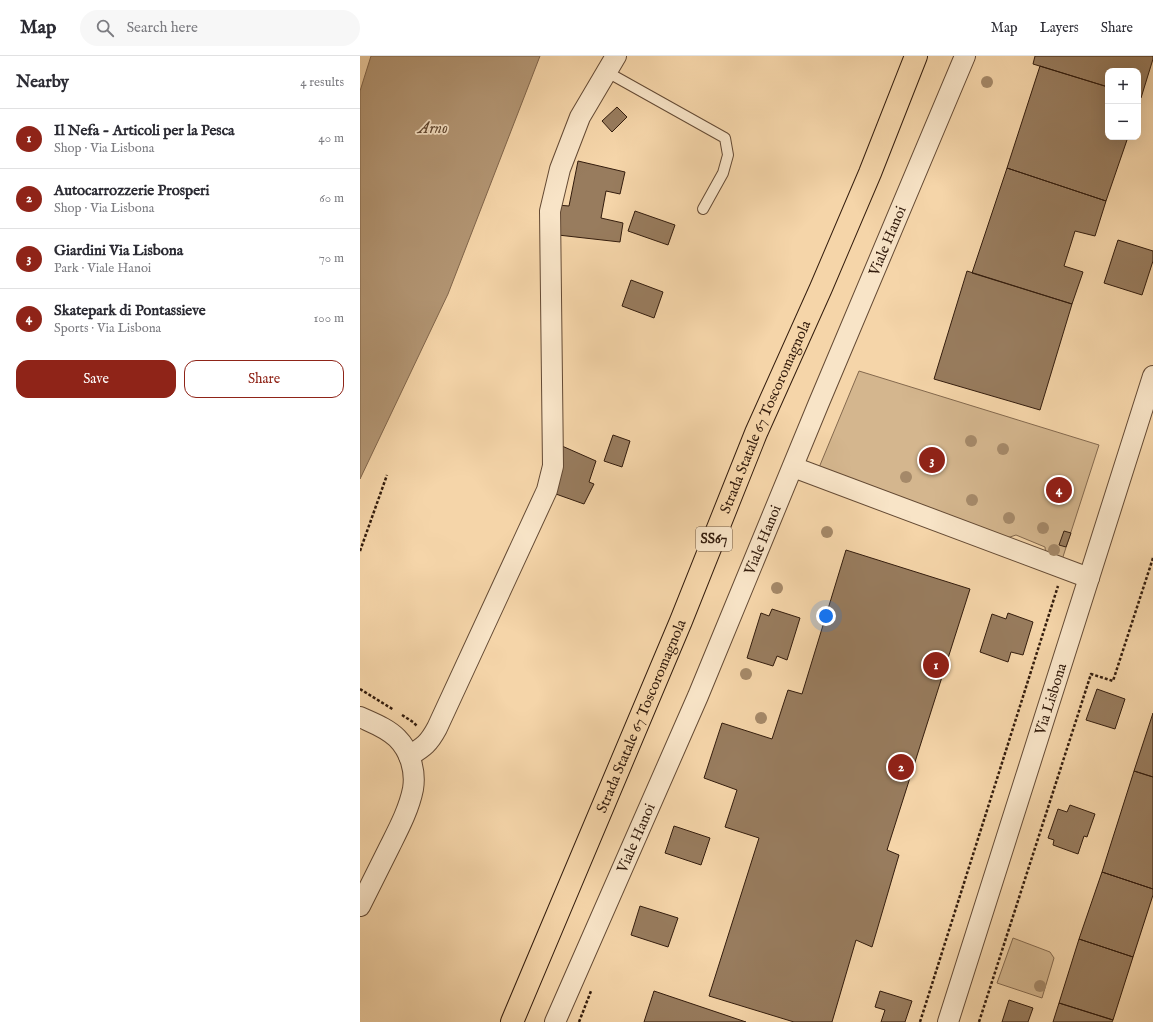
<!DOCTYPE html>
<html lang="en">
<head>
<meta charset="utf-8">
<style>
  :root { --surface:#fff; --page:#f7f7f7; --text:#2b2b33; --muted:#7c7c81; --line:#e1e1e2; --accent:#8f2418 }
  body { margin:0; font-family:"IM FELL English",serif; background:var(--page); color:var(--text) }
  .controls { position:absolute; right:12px; top:12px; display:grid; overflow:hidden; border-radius:8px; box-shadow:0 4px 16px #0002 }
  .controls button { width:36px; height:36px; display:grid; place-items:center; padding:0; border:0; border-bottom:1px solid var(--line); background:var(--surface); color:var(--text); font:20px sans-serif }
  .you { position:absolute; left:466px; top:560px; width:14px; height:14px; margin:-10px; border:3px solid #fff; border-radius:50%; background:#1a73e8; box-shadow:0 0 0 6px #1a73e833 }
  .badge { display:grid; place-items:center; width:26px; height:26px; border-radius:50%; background:var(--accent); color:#fff; font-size:13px; font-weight:700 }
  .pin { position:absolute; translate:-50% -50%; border:2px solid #fff; box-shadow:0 1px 4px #0006 }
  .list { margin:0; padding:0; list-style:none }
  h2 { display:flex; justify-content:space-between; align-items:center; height:52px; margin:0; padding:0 16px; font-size:17px }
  h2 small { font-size:13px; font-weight:400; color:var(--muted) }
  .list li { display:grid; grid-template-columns:26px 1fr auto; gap:12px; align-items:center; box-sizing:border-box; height:60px; padding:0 16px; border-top:1px solid var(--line) }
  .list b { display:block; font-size:15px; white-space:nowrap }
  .list p { margin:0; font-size:13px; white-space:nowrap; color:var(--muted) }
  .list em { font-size:13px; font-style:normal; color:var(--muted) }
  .actions { display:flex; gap:8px; padding:12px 16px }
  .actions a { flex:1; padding:9px 0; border:1px solid var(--accent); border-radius:12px; text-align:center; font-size:14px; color:var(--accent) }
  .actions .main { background:var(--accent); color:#fff }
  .icon { flex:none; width:22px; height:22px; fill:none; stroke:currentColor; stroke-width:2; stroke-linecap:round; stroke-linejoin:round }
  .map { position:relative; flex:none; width:793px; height:966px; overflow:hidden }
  header { display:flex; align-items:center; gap:24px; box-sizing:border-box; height:56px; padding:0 20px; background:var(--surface); border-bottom:1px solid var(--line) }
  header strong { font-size:19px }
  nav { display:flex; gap:22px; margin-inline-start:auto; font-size:14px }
  .search { width:280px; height:36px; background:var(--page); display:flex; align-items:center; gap:10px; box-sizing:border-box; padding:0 14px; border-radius:22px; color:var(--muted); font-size:15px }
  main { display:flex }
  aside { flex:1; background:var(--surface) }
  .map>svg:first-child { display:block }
</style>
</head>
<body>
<header>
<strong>Map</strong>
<div class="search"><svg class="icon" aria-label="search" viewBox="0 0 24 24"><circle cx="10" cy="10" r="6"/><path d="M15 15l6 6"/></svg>Search here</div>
<nav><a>Map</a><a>Layers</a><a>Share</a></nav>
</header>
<main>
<aside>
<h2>Nearby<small>4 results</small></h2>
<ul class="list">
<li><span class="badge">1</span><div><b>Il Nefa - Articoli per la Pesca</b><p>Shop · Via Lisbona</p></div><em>40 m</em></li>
<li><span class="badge">2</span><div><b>Autocarrozzerie Prosperi</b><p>Shop · Via Lisbona</p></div><em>60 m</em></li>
<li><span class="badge">3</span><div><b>Giardini Via Lisbona</b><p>Park · Viale Hanoi</p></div><em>70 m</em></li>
<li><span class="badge">4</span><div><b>Skatepark di Pontassieve</b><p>Sports · Via Lisbona</p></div><em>100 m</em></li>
</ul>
<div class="actions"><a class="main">Save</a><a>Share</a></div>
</aside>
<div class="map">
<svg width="793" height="966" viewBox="0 0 793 966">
  <rect width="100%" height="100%" fill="#f5d5a9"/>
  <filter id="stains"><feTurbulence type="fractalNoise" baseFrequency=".005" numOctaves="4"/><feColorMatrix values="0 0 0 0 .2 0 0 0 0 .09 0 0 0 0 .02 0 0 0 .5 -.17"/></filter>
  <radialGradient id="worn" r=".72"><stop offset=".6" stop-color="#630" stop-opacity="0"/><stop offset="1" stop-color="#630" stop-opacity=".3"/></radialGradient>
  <path fill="#d4b68e" stroke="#84694e" d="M499,315L739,389L701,507L686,501L685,491L656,479L641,484L458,414Z
    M653,882L690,896L694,902L682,942L637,927Z"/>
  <path fill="#b39674" stroke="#80654b" d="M11,0H180L88,238L0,423V35Z"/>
  <path fill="#987c5e" stroke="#331c0d" d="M675,0H793V3L781,42L778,41V15H748V31L673,8Z
    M680,10L748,31V81H768L746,145L647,112Z
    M257,51L267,61L252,76L242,65Z
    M218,105L265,116L260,138L246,135L241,162L263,167L260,186L198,179L197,149L209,150Z
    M647,112L746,145L735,180L715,175L704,210L723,216L712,248L612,217Z
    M275,155L315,169L308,189L268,175Z
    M758,184L793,195V205L782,239L744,227Z
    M607,215L712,248L680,354L574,323Z
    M271,224L303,236L294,262L262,250Z
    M253,379L270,385L262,411L244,405Z
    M202,390L236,405L229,426L234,428L224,448L193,437Z
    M704,475L711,477L706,491L699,489Z
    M486,494L610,533L527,794L539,799L512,891L496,884L472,966H434L349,940L399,782L365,771L377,734L344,722L362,667L412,683L428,634L442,638Z
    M412,553L440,562L427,604L417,600L413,610L387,602L401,557L409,560Z
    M648,557L673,566L663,599L651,596L648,606L620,596L632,558L646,563Z
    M737,633L765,643L755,673L726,664Z
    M793,657V721L774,715Z
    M774,715L793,721V833L742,816Z
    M710,749L735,758L727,781L724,780L718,798L693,789L694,784L688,782L698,753L707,756Z
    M314,770L350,782L341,809L305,797Z
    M742,816L793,833V839L773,901L719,883Z
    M280,850L318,862L308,891L271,879Z
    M719,883L773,901L753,964L699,947Z
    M294,935L386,966H284Z
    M520,935L552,945L545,966H521L525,954L515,951Z
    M649,944L673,952L668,966H642Z
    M699,947L753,964L752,966H693Z"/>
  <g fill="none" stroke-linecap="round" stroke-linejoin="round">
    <g stroke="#644a34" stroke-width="12">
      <path id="service" d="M247,16L365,82L368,99L363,117L343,153"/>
    </g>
    <g stroke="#644a34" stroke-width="22">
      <g id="minor">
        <path d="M433,411L729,522"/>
        <path d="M0,661C13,667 27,672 37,682C50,695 56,715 53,733C49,753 39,772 30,790C20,810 10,830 0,850"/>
        <path d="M49,700C64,691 69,687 77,672L187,434L193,410L190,155L200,113L220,61L256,0"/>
        <path id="s1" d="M195,966L338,640L458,349L605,0"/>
        <path id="s2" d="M588,966L793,320"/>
      </g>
    </g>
    <g stroke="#331c0d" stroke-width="24">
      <g id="primary">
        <path id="s3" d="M152,966L321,565L396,377L461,232L510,117L556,0"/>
      </g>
    </g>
    <path stroke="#331c0d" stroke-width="2.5" stroke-dasharray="3 2" stroke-linecap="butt" d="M0,495L27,419
      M0,633L34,654
      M42,659L53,666L57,670
      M219,966L231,935
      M560,966L698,530
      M619,966L731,618L753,625L793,502"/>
    <use href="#service" stroke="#f8e4c7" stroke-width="10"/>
    <use href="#minor" stroke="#f8e4c7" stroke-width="20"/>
    <use href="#primary" stroke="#f5d5a9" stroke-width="22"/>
  </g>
  <g fill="#a58969">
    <circle cx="627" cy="26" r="6"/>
    <circle cx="611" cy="385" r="6"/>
    <circle cx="643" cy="393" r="6"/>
    <circle cx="546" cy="421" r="6"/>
    <circle cx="612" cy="444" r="6"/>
    <circle cx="649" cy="462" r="6"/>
    <circle cx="683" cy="472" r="6"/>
    <circle cx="467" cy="476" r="6"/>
    <circle cx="694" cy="494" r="6"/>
    <circle cx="417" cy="532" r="6"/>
    <circle cx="386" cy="618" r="6"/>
    <circle cx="401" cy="662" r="6"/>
    <circle cx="680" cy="930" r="6"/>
  </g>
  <g text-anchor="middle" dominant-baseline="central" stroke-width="3.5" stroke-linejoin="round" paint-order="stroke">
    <rect fill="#f8e4c7" stroke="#6e5845" stroke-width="1" x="336" y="471" width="36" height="24" rx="3"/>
    <g font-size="14" font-weight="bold" fill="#331c0d">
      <text x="354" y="483">SS67</text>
    </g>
    <g font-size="15" fill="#331c0d" stroke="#f8e4c7">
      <text stroke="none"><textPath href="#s1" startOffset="849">Viale Hanoi</textPath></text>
      <text stroke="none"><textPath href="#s3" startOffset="656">Strada Statale 67 Toscoromagnola</textPath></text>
      <text stroke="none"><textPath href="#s1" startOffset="525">Viale Hanoi</textPath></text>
      <text stroke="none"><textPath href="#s2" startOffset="339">Via Lisbona</textPath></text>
      <text stroke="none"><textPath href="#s3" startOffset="332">Strada Statale 67 Toscoromagnola</textPath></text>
      <text stroke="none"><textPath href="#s1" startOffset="201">Viale Hanoi</textPath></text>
    </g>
    <g font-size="16" font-style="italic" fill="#604731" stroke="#f8e4c7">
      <text x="73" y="73">Arno</text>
    </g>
  </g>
  <rect width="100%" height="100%" filter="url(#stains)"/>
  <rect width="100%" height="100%" fill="url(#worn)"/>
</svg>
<div class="controls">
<button>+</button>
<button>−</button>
</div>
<div class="you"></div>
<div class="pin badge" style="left:576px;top:609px">1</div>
<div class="pin badge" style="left:541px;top:711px">2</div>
<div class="pin badge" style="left:572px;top:404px">3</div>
<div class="pin badge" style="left:699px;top:434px">4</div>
</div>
</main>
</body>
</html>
